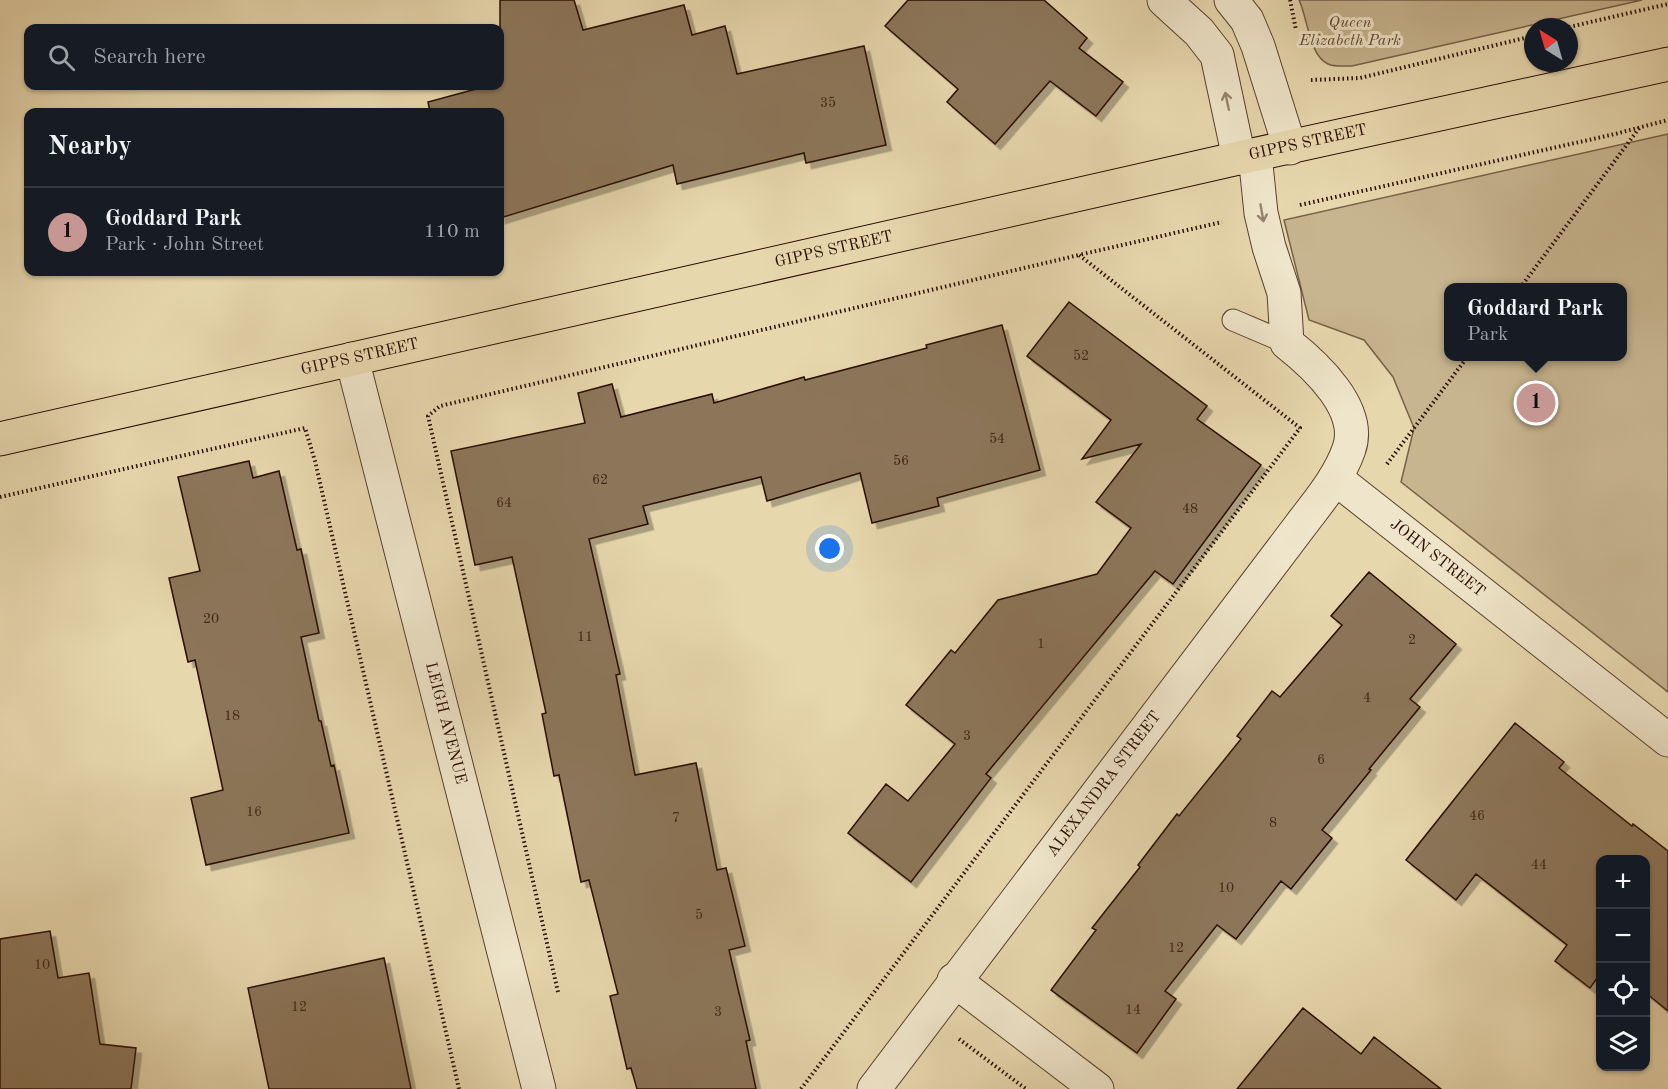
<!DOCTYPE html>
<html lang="en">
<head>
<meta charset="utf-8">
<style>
  :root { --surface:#171b24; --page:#242831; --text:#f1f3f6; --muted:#9ea1a6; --line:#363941; --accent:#c59692 }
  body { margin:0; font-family:"Old Standard TT",serif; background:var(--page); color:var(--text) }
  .controls { position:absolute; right:18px; bottom:18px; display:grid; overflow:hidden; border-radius:12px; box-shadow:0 2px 4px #0004 }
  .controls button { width:54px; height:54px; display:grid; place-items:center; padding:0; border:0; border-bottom:2px solid var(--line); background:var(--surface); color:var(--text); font:30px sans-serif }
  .compass { position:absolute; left:1524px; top:18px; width:54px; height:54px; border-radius:50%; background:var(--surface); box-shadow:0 2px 4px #0004; rotate:323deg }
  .you { position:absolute; left:830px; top:549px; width:21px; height:21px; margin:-15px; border:4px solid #fff; border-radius:50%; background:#1a73e8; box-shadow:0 0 0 9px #1a73e833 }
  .badge { display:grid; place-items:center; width:39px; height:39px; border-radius:50%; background:var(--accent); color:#111; font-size:20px; font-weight:700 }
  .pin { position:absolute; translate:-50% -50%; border:3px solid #fff; box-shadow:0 2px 6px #0006 }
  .popup { position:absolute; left:1444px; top:283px; width:183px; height:78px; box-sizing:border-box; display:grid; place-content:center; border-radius:12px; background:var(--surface); filter:drop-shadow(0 2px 4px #0005); font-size:20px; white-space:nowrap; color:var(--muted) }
  .popup b { font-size:22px; color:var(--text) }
  .popup::after { content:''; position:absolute; left:50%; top:100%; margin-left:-12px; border:12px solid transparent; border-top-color:var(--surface) }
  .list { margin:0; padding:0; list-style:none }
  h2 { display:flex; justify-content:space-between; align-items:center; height:78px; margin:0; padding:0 24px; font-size:26px }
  h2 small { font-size:20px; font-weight:400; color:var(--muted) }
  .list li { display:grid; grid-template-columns:39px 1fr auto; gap:18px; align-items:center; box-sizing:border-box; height:90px; padding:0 24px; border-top:2px solid var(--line) }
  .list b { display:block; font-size:22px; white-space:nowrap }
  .list p { margin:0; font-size:20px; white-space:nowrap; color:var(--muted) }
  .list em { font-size:20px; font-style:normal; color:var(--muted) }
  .icon { flex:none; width:33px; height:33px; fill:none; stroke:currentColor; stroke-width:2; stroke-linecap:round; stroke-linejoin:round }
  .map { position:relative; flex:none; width:1668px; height:1089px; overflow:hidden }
  .search { position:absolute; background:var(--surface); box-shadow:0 2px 4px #0004; left:24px; top:24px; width:480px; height:66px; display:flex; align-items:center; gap:15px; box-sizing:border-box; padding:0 21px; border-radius:12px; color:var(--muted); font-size:22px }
  .panel { position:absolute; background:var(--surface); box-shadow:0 2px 4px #0004; left:24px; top:108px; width:480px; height:168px; border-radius:12px }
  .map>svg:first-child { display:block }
</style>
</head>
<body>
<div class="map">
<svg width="1668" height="1089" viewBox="0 0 1668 1089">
  <defs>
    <filter id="shadow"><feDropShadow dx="5.5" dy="5.5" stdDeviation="0" flood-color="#0004"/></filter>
  </defs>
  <rect width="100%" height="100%" fill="#e7d7ad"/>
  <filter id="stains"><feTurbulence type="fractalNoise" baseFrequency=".00333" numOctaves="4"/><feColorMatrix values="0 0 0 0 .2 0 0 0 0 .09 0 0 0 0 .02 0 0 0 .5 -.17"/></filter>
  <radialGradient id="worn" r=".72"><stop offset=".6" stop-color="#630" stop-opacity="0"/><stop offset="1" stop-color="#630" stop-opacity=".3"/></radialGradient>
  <path fill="#c7b590" stroke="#786148" stroke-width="1.5" fill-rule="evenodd" d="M1299,0H1642L1352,66C1345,66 1334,67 1328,64C1309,55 1308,19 1299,0Z
    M1668,134V692L1401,482L1414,428L1393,377L1364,340L1309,320L1284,220ZM1449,288H1623V356H1449Z"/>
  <path fill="#8c765a" stroke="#2a0d00" stroke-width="1.5" filter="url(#shadow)" d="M500,0H574L583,30L684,5L692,35L725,26L737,74L864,46L886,145L806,163L804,153L677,184L673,165L500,218V112H430L428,102L487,86H500Z
    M908,0H1044L1087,38L1079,48L1123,82L1096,116L1050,81L995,144L947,102L958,89L885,26Z
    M1069,302L1207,406L1197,419L1261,465L1173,584L1155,571L986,774L991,778L911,882L848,833L886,784L908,801L955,744L906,705L951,650L955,653L998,600L1097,574L1131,528L1096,502L1141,444L1082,459L1111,420L1027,356Z
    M1002,325L1040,470L937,498L939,506L872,523L860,473L767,501L761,477L643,506L648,524L589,539L620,674L616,675L635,775L696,763L717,870L726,868L745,946L729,950L750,1040L746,1041L756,1089H637L631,1068L627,1069L610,996L618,994L589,880L581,882L559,775L554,776L542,714L546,713L512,557L475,565L451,451L585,423L578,393L612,384L621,417L712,394L714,403L804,377L805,380L927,348L926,345Z
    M249,461L253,478L279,471L297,550L301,549L319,633L301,637L319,721H321L331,766L334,765L349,833L206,865L191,798L223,790L195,660L188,662L169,578L200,571L178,477Z
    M1369,572L1456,644L1410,699L1420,707L1369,769L1371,770L1322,830L1332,838L1291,889L1281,881L1236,939L1217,925L1165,991L1176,999L1137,1053L1051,990L1096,930L1092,928L1140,867L1138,865L1177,814L1179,816L1241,739L1237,736L1272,691L1280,697L1342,625L1331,616Z
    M1515,723L1564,762L1559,768L1632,826L1633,824L1668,851V1011L1646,993V860H1600V974L1590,988L1555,961L1567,945L1476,874L1456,900L1406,860Z
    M50,931L58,978L89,973L100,1044L136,1048L131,1089H0V939Z
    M384,958L411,1089H269L248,988Z
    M1303,1008L1361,1054L1374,1037L1441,1089H1237Z"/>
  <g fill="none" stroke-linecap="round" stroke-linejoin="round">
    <g stroke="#59402b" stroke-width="23">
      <path id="service" d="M1233,320L1287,343"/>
    </g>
    <g stroke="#59402b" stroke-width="35">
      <g id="minor">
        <path d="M1164,0L1199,32L1217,55L1239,158"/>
        <path d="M1231,0L1247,20L1258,46L1290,148"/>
        <path id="s1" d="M352,359L539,1089"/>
        <path id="s2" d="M1335,478L1668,740"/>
        <path d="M954,980L1097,1089"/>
        <path id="s3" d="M874,1089L1300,526C1318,502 1339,478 1349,449C1363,409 1315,365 1287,343L1284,293L1269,247L1261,213L1255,155"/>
      </g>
    </g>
    <g stroke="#2a0d00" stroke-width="35">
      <g id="primary">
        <path id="s4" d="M0,439L1239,158L1668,64"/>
      </g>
    </g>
    <path stroke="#2a0d00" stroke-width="4" stroke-dasharray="1.5 3" stroke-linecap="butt" d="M1290,0L1296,30
      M1569,27L1668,4
      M1311,80L1360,78L1533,36
      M1300,205L1615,134L1668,120
      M1520,288L1640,127
      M1387,464L1468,356
      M0,497L305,428L315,461L459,1089
      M558,992L428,416L440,406L1079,255
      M959,1039L1026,1089
      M801,1089L1300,428L1079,255L1222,222"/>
    <use href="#service" stroke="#efe5ca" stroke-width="21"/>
    <use href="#minor" stroke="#efe5ca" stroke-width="33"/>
    <use href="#primary" stroke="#e7d7ad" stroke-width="33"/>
  </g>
  <defs><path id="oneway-shaft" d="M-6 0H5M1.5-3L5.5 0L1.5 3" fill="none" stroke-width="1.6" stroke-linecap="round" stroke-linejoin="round" transform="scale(1.5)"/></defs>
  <g stroke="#96846f">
    <use href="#oneway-shaft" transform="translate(1227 101) rotate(-102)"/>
    <use href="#oneway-shaft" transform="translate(1262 213) rotate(80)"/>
  </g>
  <g text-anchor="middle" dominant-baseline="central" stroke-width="6" stroke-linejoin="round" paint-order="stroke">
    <g font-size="14" fill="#422716">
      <text x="828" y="103">35</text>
      <text x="1081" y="356">52</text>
      <text x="997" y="439">54</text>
      <text x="901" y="461">56</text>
      <text x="600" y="480">62</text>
      <text x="504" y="503">64</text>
      <text x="1190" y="509">48</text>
      <text x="211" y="619">20</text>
      <text x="585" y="637">11</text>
      <text x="1412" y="640">2</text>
      <text x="1041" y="644">1</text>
      <text x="1367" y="698">4</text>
      <text x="232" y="716">18</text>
      <text x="967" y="736">3</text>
      <text x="1321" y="760">6</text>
      <text x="254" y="812">16</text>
      <text x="1477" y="816">46</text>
      <text x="676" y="818">7</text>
      <text x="1273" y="823">8</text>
      <text x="1539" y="865">44</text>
      <text x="1226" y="888">10</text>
      <text x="699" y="915">5</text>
      <text x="1176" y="948">12</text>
      <text x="42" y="965">10</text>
      <text x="299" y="1007">12</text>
      <text x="1133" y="1010">14</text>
      <text x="718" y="1012">3</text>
    </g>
    <g font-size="16" font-style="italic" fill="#614832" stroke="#efe5ca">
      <text x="1350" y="23">Queen<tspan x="1350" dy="18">Elizabeth Park</tspan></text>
    </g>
    <g font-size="16" fill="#2a0d00" stroke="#efe5ca">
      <text stroke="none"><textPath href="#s4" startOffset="1341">GIPPS STREET</textPath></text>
      <text stroke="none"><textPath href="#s4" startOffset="855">GIPPS STREET</textPath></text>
      <text stroke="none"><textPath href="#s4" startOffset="369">GIPPS STREET</textPath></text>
      <text stroke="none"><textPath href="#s2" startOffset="130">JOHN STREET</textPath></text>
      <text stroke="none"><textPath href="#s1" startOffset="376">LEIGH AVENUE</textPath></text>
      <text stroke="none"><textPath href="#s3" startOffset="382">ALEXANDRA STREET</textPath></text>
    </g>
  </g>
  <rect width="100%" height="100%" filter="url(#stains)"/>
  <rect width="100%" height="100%" fill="url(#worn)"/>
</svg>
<div class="controls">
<button>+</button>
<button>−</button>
<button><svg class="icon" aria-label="locate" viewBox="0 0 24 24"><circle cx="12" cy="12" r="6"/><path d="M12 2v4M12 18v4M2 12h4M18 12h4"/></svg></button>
<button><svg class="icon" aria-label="layers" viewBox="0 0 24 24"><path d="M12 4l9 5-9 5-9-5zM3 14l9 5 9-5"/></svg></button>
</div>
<svg class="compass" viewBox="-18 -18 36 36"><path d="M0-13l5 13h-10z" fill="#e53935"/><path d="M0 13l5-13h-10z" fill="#9ea1a6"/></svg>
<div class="you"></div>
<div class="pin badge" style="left:1536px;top:403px">1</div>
<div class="popup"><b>Goddard Park</b>Park</div>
<div class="search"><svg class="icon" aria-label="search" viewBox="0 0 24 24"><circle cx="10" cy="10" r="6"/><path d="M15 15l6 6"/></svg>Search here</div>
<section class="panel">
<h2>Nearby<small></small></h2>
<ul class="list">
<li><span class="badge">1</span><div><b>Goddard Park</b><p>Park · John Street</p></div><em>110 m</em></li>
</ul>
</section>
</div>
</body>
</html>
